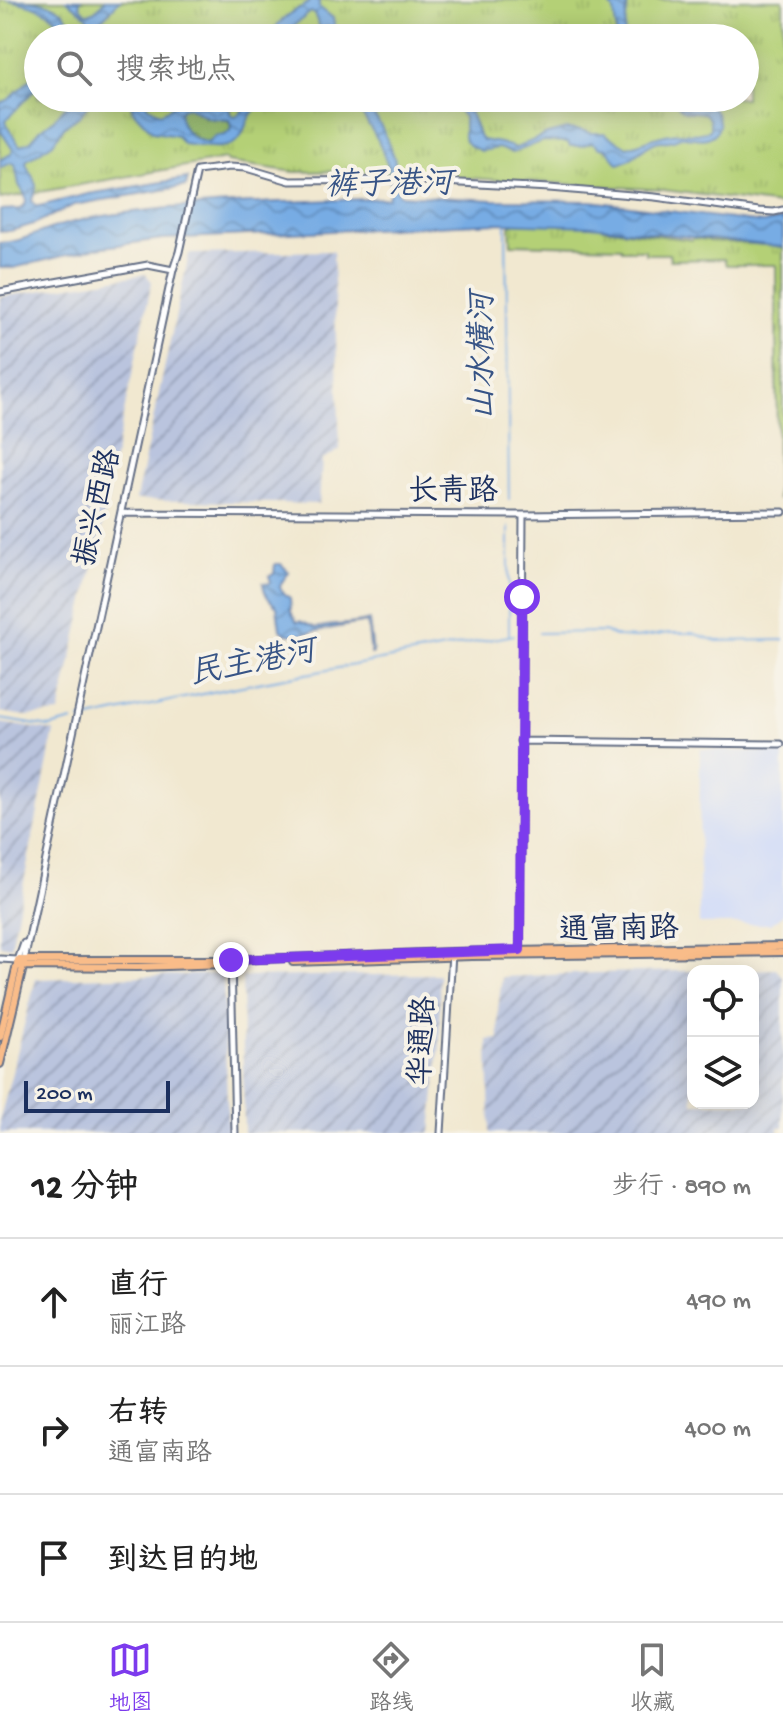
<!DOCTYPE html>
<html lang="zh">
<head>
<meta charset="utf-8">
<style>
  :root { --surface:#fff; --page:#f6f6f6; --text:#222; --muted:#767676; --line:#e0e0e0; --accent:#7c3aed }
  body { margin:0; font-family:"Gochi Hand","LXGW WenKai TC",sans-serif; background:var(--page); color:var(--text) }
  .controls { position:absolute; right:24px; bottom:24px; display:grid; overflow:hidden; border-radius:16px; box-shadow:0 4px 20px #0003 }
  .controls button { width:72px; height:72px; display:grid; place-items:center; padding:0; border:0; border-bottom:2px solid var(--line); background:var(--surface); color:var(--text); font:40px sans-serif }
  .scale { position:absolute; left:24px; bottom:20px; width:146px; box-sizing:border-box; padding-left:8px; border:4px solid #1b2f5e; border-top:0; font-size:22px; line-height:28px; white-space:nowrap; color:#1b2f5e; -webkit-text-stroke:6px #f7f3e8; paint-order:stroke }
  .stop { position:absolute; width:24px; height:24px; margin:-18px; border:6px solid #7c3aed; border-radius:50%; background:#fff }
  .stop.end { background:#7c3aed; border-color:#fff; box-shadow:0 2px 8px #0008 }
  .list { margin:0; padding:0; list-style:none }
  h2 { display:flex; justify-content:space-between; align-items:center; height:104px; margin:0; padding:0 32px; font-size:34px }
  h2 small { font-size:26px; font-weight:400; color:var(--muted) }
  .list li { display:grid; grid-template-columns:52px 1fr auto; gap:24px; align-items:center; box-sizing:border-box; height:128px; padding:0 32px; border-top:2px solid var(--line) }
  .list b { display:block; font-size:30px; white-space:nowrap }
  .list p { margin:0; font-size:26px; white-space:nowrap; color:var(--muted) }
  .list em { font-size:26px; font-style:normal; color:var(--muted) }
  .icon { flex:none; width:44px; height:44px; fill:none; stroke:currentColor; stroke-width:2; stroke-linecap:round; stroke-linejoin:round }
  .map { position:relative; flex:none; width:783px; height:1133px; overflow:hidden }
  .search { position:absolute; background:var(--surface); box-shadow:0 4px 20px #0003; left:24px; right:24px; top:24px; height:88px; display:flex; align-items:center; gap:20px; box-sizing:border-box; padding:0 28px; border-radius:44px; color:var(--muted); font-size:30px }
  .sheet { height:488px; background:var(--surface) }
  nav { display:flex; justify-content:space-around; align-items:center; box-sizing:border-box; height:112px; border-top:2px solid var(--line); background:var(--surface); font-size:22px; color:var(--muted) }
  nav a { display:grid; justify-items:center; gap:4px }
  nav .on { color:var(--accent) }
  .map>svg:first-child { display:block }
</style>
</head>
<body>
<div class="map">
<svg width="783" height="1133" viewBox="0 0 783 1133">
  <defs>
    <pattern id="industrial-furrows" width="10" height="10" patternUnits="userSpaceOnUse" patternTransform="scale(2)"><rect width="10" height="10" fill="#bac4de"/><path d="M-1 1l2-2M0 10L10 0M9 11l2-2" fill="none" stroke="#96a0b7"/></pattern>
    <pattern id="grass-tufts" width="24" height="20" patternUnits="userSpaceOnUse" patternTransform="scale(2)"><rect width="24" height="20" fill="#b4d076"/><path d="M3 7l-1-3M5 7V3M7 7l1-3M15 17l-1-3M17 17v-4M19 17l1-3" fill="none" stroke="#9ab368"/></pattern>
    <pattern id="forest-crowns" width="20" height="18" patternUnits="userSpaceOnUse" patternTransform="scale(2)"><rect width="20" height="18" fill="#8fb267"/><path d="M2 6a3 3 0 1 1 6 0M12 15a3 3 0 1 1 6 0" fill="none" stroke="#749158"/></pattern>
    <pattern id="water-waves" width="16" height="10" patternUnits="userSpaceOnUse" patternTransform="scale(2)"><rect width="16" height="10" fill="#77ace4"/><path d="M0 5q4-4 8 0t8 0" fill="none" stroke="#618cbc"/></pattern>
  </defs>
  <rect width="100%" height="100%" fill="#f7f3e8"/>
  <filter id="ink" filterUnits="userSpaceOnUse"><feTurbulence type="fractalNoise" baseFrequency=".0125" numOctaves="2"/><feDisplacementMap in="SourceGraphic" scale="16" xChannelSelector="R" yChannelSelector="G"/><feConvolveMatrix kernelMatrix="1 2 1 2 8 2 1 2 1" color-interpolation-filters="sRGB"/></filter>
  <filter id="wash" filterUnits="userSpaceOnUse"><feTurbulence type="fractalNoise" baseFrequency=".006" numOctaves="4" result="noise"/><feDisplacementMap in="SourceGraphic" scale="32" xChannelSelector="R" yChannelSelector="G"/><feGaussianBlur stdDeviation="1.8" result="paint"/><feColorMatrix in="noise" values="0 0 0 0 0 0 0 0 0 0 0 0 0 0 0 0 0 1.4 0 .05"/><feComposite in="paint" operator="in"/></filter>
  <g filter="url(#wash)">
    <rect width="100%" height="100%" fill="#f1e8d0"/>
    <path fill="#cfdaf9" d="M700,749L783,753V914L770,924H699Z"/>
    <path fill="url(#industrial-furrows)" fill-rule="evenodd" d="M333,251L340,450L322,460L319,504L137,500L136,499L189,254Z
      M146,274L152,282L107,491L110,492L59,713L26,716L0,712V297Z
      M0,723L54,731L11,947L0,945Z
      M776,969L783,976V1128H778V1133H490L488,1040L499,1039L498,1009L502,977L596,973ZM693,971H753V1103H693Z
      M223,974L228,1133H0V1119L36,979Z
      M439,974L440,1042L431,1133H244L242,977Z"/>
    <path fill="url(#grass-tufts)" stroke="#68806a" stroke-width="2" fill-rule="evenodd" d="M0,0H783V204L779,205L664,190L354,171L295,172L227,162L225,159L0,199ZM38,38H745V98H38Z
      M515,223L595,225L603,226L604,228L692,240L693,238L708,240L709,241L783,246V499H777L776,265H726L724,259L670,260L669,254H645V250H622L621,247L511,244L510,226Z"/>
    <path fill="url(#forest-crowns)" stroke="#557062" stroke-width="2" d="M188,107L208,118L228,120L232,128L227,134L215,136L208,143C191,140 180,128 179,111L182,108Z"/>
    <path fill="url(#water-waves)" stroke="#496ea1" stroke-width="2" fill-rule="evenodd" d="M6,0C25,0 48,0 62,11C69,19 70,26 80,30L87,24L88,18L67,0H80C78,6 83,12 89,14L95,11L106,0H120L105,16L86,32L84,38H65C63,11 28,3 6,0Z
      M309,0H319V7L333,18L337,38H325L314,14L311,12L283,34L280,38H268C271,35 273,31 276,27C282,18 299,8 309,3Z
      M607,0H628L624,38H617L614,11Z
      M38,72V86L6,120L7,126L20,146L31,141L40,130L52,121L74,98H95L89,103L81,115L64,127L53,143L26,161C26,171 38,179 36,189C35,193 32,197 32,201L35,205L39,206L88,194L188,178L186,186L74,205L34,224L10,231H0V210L21,209L26,203L25,195L19,185L15,164L11,163L0,168V160L11,154L13,150L0,130V103L8,100Z
      M130,98H143L148,107L160,113L169,109L181,98H233C229,102 228,109 231,115L235,117C241,114 248,105 247,98H263C259,106 252,112 248,120C245,126 244,132 240,138C228,153 200,146 183,144L177,136L153,132L133,111ZM188,107L208,118L229,120L232,125L231,130L225,135L215,136L208,143C191,140 180,128 179,111L183,108Z
      M359,98H366C368,111 371,111 378,121C385,132 389,145 394,157C398,170 393,182 399,195L493,200L591,201L763,223L783,219V247L591,226L497,223L162,239L96,248L13,268H0V243C19,243 35,233 53,228C76,220 101,216 125,213C212,202 301,202 388,198L391,188L389,169L378,140L360,111Z
      M450,98H462C473,110 472,128 482,140L500,143L516,148L547,134L566,129L581,130L590,133H604L627,147C644,143 659,134 678,133C690,133 699,136 710,130V121L706,114C688,109 684,118 673,98C681,98 691,96 698,98C712,101 729,125 712,136C703,142 691,136 681,137C677,138 673,141 669,141C661,142 664,140 656,142C642,147 633,161 618,164L607,149L600,148L592,142L581,146H570L568,142L543,141L513,153L498,148L481,151L472,147L465,141L464,137V117L452,103Z
      M275,564H281L289,572C280,586 274,586 290,598L291,612L297,622L300,621L316,628C333,623 353,626 369,620L373,654H371L367,622L295,635L286,634L280,629L277,607C269,600 264,594 263,583L269,584L271,582L269,576L274,574Z"/>
    <g fill="none" stroke-linecap="round" stroke-linejoin="round">
      <path stroke="#77ace4" stroke-width="2" d="M506,225L509,500
        M539,633L603,632L619,637L636,638L670,633H692L717,641L783,640
        M509,634V527
        M0,719L50,727L73,721
        M80,720L226,689L514,635"/>
    </g>
  </g>
  <g filter="url(#ink)">
    <g fill="none" stroke-linecap="round" stroke-linejoin="round">
      <g stroke="#667086" stroke-width="9">
        <path id="minor" d="M173,270L179,252L197,171L230,167L246,168L290,181L407,180L549,188L655,197L759,211L774,212L783,210
          M0,292L148,265L173,270L24,961
          M122,513L523,515L783,512
          M520,741L781,744
          M520,954L523,515
          M0,959L18,960L24,943
          M231,960L235,1133
          M441,1133L452,953"/>
      </g>
      <g stroke="#667086" stroke-width="10">
        <path id="major" d="M293,962L472,956L783,952
          M17,966L138,967L225,964
          M0,1037L18,960H231L452,952L783,946
          M0,1064L24,963"/>
      </g>
      <use href="#minor" stroke="#fff" stroke-width="5"/>
      <use href="#major" stroke="#f9bc89" stroke-width="6"/>
    </g>
  </g>
  <g fill="none" stroke-linecap="round" stroke-linejoin="round" filter="url(#ink)">
    <path stroke="#7c3aed" stroke-width="10" d="M231,960L520,950L522,597"/>
  </g>
  <g text-anchor="middle" dominant-baseline="central" stroke-width="8" stroke-linejoin="round" paint-order="stroke">
    <g font-size="30" fill="#1b2f5e" stroke="#f7f3e8">
      <text x="453" y="493">长青路</text>
      <text transform="translate(100 508) rotate(-77)">振兴西路</text>
      <text transform="translate(619 932) rotate(-1)">通富南路</text>
      <text transform="translate(425 1041) rotate(-87)">华通路</text>
    </g>
    <g font-size="32" font-style="italic" fill="#375486" stroke="#f7f3e8">
      <text transform="translate(389 187) rotate(-1)">裤子港河</text>
      <text transform="translate(485 356) rotate(-90)">山水横河</text>
      <text transform="translate(253 665) rotate(-11)">民主港河</text>
    </g>
  </g>
</svg>
<div class="controls">
<button><svg class="icon" aria-label="locate" viewBox="0 0 24 24"><circle cx="12" cy="12" r="6"/><path d="M12 2v4M12 18v4M2 12h4M18 12h4"/></svg></button>
<button><svg class="icon" aria-label="layers" viewBox="0 0 24 24"><path d="M12 4l9 5-9 5-9-5zM3 14l9 5 9-5"/></svg></button>
</div>
<div class="scale">200 m</div>
<div class="stop" style="left:522px;top:597px"></div>
<div class="stop end" style="left:231px;top:960px"></div>
<div class="search"><svg class="icon" aria-label="search" viewBox="0 0 24 24"><circle cx="10" cy="10" r="6"/><path d="M15 15l6 6"/></svg>搜索地点</div>
</div>
<section class="sheet">
<h2>12 分钟<small>步行 · 890 m</small></h2>
<ul class="list">
<li><svg class="icon" aria-label="ahead" viewBox="0 0 24 24"><path d="M12 20V5M6 11l6-6 6 6"/></svg><div><b>直行</b><p>丽江路</p></div><em>490 m</em></li>
<li><svg class="icon" aria-label="right" viewBox="0 0 24 24"><path d="M7 20v-9h11M14 6l5 5-5 5"/></svg><div><b>右转</b><p>通富南路</p></div><em>400 m</em></li>
<li><svg class="icon" aria-label="arrive" viewBox="0 0 24 24"><path d="M6 21V4h12l-3 4 3 4H6"/></svg><div><b>到达目的地</b></div></li>
</ul>
</section>
<nav>
<a class="on"><svg class="icon" aria-label="map" viewBox="0 0 24 24"><path d="M3 6l6-2 6 2 6-2v14l-6 2-6-2-6 2zM9 4v14M15 6v14"/></svg>地图</a>
<a><svg class="icon" aria-label="directions" viewBox="0 0 24 24"><path d="M12 3l9 9-9 9-9-9zM9 14v-3h6M13 9l2 2-2 2"/></svg>路线</a>
<a><svg class="icon" aria-label="saved" viewBox="0 0 24 24"><path d="M7 4h10v16l-5-4-5 4z"/></svg>收藏</a>
</nav>
</body>
</html>
